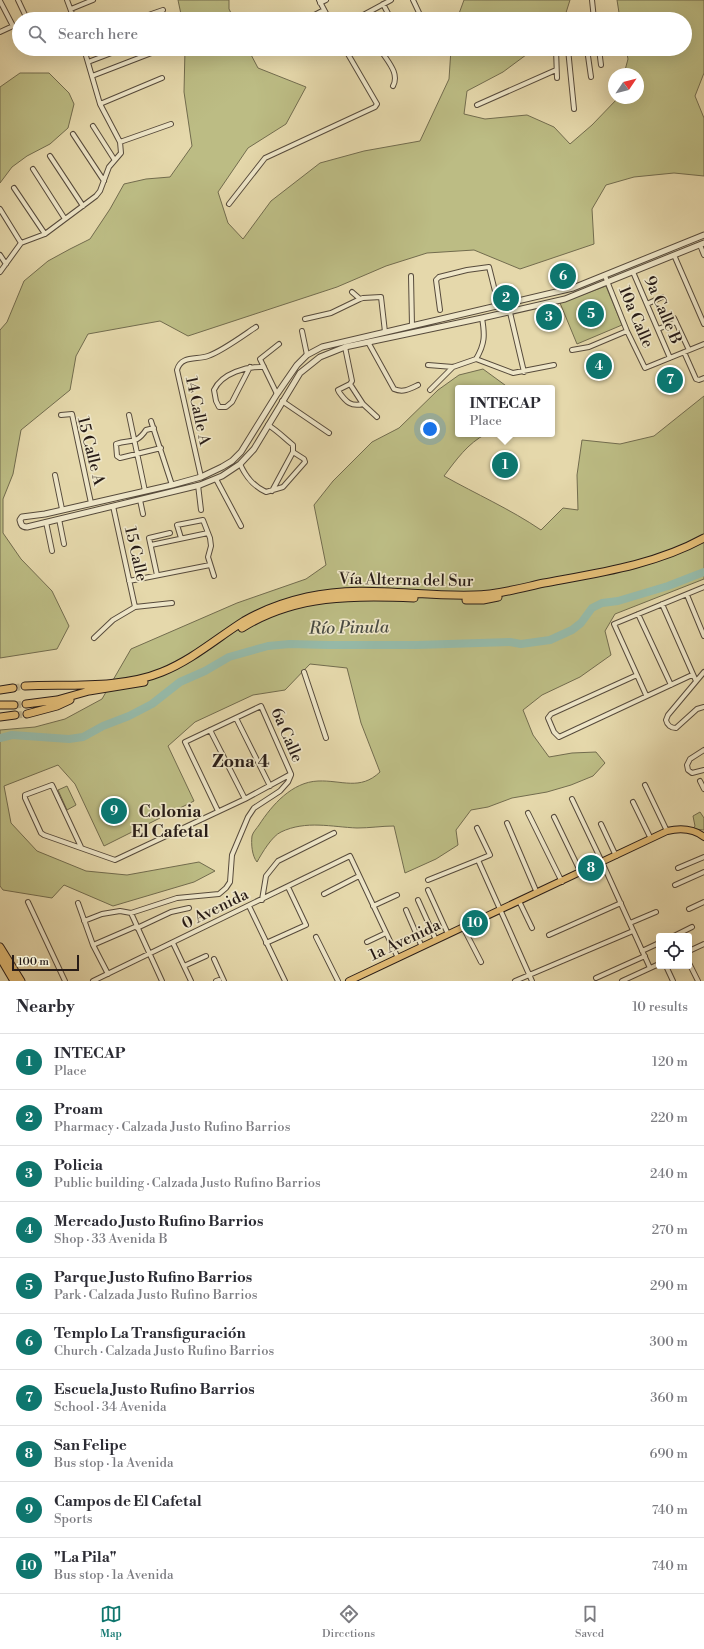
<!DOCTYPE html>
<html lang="en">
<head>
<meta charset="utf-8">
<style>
  :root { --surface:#fff; --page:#f7f7f7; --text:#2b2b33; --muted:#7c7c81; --line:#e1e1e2; --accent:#0f766e }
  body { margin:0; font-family:"Libre Bodoni",serif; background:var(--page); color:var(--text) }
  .controls { position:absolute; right:12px; bottom:12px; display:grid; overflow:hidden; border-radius:4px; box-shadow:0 4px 16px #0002 }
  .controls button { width:36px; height:36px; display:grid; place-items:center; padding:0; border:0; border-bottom:1px solid var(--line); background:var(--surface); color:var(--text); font:20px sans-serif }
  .compass { position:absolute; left:608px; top:68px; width:36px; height:36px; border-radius:50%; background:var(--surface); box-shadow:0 4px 16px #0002; rotate:55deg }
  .scale { position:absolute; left:12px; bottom:10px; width:67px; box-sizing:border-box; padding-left:4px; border:2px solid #281c17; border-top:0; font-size:11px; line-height:14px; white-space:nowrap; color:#281c17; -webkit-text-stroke:3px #eee6c8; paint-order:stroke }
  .you { position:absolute; left:430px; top:429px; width:14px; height:14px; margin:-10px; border:3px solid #fff; border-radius:50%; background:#1a73e8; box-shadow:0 0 0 6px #1a73e833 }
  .badge { display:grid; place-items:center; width:26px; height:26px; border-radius:50%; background:var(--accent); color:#fff; font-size:13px; font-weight:700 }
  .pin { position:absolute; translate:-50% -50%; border:2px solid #fff; box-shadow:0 1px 4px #0006 }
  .popup { position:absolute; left:455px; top:385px; width:100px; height:52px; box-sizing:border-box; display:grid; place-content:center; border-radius:4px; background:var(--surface); filter:drop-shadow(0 1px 3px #0005); font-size:13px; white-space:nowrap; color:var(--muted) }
  .popup b { font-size:15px; color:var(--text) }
  .popup::after { content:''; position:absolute; left:50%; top:100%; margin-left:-8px; border:8px solid transparent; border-top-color:var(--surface) }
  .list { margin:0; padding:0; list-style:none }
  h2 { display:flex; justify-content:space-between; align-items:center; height:52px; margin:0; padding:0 16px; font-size:17px }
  h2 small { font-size:13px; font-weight:400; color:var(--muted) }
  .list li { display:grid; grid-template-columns:26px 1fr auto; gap:12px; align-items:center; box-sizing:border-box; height:56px; padding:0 16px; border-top:1px solid var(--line) }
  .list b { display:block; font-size:15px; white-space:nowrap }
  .list p { margin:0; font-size:13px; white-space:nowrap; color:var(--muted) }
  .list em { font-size:13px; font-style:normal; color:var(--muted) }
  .icon { flex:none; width:22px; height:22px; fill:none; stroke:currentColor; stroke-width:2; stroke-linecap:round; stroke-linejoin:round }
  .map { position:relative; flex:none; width:704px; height:981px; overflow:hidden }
  .search { position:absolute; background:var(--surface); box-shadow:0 4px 16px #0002; left:12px; right:12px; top:12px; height:44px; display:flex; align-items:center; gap:10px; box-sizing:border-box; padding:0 14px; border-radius:22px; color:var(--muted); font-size:15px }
  .sheet { height:612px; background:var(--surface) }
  nav { display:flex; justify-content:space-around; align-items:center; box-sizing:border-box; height:56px; border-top:1px solid var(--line); background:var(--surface); font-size:11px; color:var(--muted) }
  nav a { display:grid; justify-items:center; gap:2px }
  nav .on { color:var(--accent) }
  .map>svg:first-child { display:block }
</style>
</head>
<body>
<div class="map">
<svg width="704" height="981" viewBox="0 0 704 981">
  <rect width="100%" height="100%" fill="#e5d8ab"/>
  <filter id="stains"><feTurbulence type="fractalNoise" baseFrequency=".005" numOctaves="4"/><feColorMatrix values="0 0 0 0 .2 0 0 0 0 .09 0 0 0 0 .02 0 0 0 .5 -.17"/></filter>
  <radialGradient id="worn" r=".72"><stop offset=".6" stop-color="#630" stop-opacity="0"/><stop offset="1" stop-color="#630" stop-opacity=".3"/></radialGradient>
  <path fill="#bcbc84" stroke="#726c4e" d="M178,0H229V9L234,19H182Z
    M464,0H570L564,19H457Z
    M617,0H704V73L695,96L704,118V176L674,173L634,177L606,185L592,209L594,244L520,269L474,250L427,253L386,266L337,287L188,336L160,321L88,334L76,356L70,390L21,430L13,474L3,499V533L21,559L52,591L69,626L57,649L0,658V330L7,322L24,281L48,261L70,249L90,239L110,209L124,184L146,179L170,177L192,146L184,92L185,49H248L258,68L306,87L286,124L248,148L218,192L228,223L243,239L271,201L320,163L364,151L420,141L449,79L451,49H534L503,72L467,91L464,114L485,119L527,115L554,127L570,144L592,125L618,98H638V74H624L628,59L626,49H685V19H620Z
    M20,73H49L69,93L74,104L68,128L50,144L27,156L12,167L0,183V87Z
    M606,286L622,325L577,344L560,303Z
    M483,369L509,388H458V434H486C468,443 456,460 444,476C476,494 510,509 541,530L563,508L578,510L577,475L582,440L620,444L654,436L704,396V579L615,614L605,631L611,655L580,677L542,695L523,710L533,735L549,757L572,753L596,752L605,763L593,776L571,785L547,792L512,798L488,807L471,810L456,830L458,845L436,859L405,873L394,826C382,826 370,828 357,828C332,827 306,820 281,832C272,836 262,853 257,862C252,856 251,844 252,836C253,832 257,828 259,825C272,805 292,782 318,781C342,780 360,791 380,772L361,723L347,668L310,664L285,690L253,695L195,722L168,746L194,801L104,846L75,784L58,765L4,786L11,823L37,851L86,871L127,875L199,862L215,871L194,882L113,906L64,885L52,898L3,890L0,886V730L35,727L65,719L102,699L131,649L237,603L306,579L326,565L314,505L333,481L372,442L399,428L438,390L459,375Z
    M67,786L76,805L67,810L58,790Z
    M700,812L704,818V830L693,829L695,826L693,816Z"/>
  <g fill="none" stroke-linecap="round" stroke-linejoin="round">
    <path stroke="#96baa9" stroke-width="8" d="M0,738L12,735L69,739L83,737L103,726L129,716L152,704L180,682L205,671L229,657L268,646L290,644L328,645H417L510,642L521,644L550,640L572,630L581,623L592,608L602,603L618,601L668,586L704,572"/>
    <path stroke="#bfb28d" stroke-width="7" stroke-dasharray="7 3.5" stroke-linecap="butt" d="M13,688L25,686
      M14,705L26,704
      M15,715L27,714"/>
    <g stroke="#574b3c" stroke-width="6">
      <path id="minor" d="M18,0L27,19
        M67,0L74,19
        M319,0L329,19
        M413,0L422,19
        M592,0L594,19
        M0,1L13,26L0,32
        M320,3L326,0
        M383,4L391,19
        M71,9L93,0
        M137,19L163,10
        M307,19L324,10
        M356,19L391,0
        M380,49C387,61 400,73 393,86
        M556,49L557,78
        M568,49L574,109
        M587,49L591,77
        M599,49L601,65
        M88,62L122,49
        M92,76L162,49
        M100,104L162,78
        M477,105L556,70
        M93,126L114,159
        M73,134L104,181
        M120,142L171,124
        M50,156L83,206
        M33,169L65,219
        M14,188L45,234
        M229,204L265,158L375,107L377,104L345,49
        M0,209L21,243
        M700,245L704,255
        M0,255L6,264
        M674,255L704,324
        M0,272L21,243L45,234L96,196L100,191L109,167L121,153L120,142L100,104L84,49
        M633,272L670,358
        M411,276L412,326
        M605,276L627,331L645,368L704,344
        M352,292L360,299L363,298L381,297L385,332
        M508,304L524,372
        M647,304L662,297
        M440,310L436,280L439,277L467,270L489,267L499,307
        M674,318L689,350
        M305,319L331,313L360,299
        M658,329L676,322
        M302,331L307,355
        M368,342L394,389C403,393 410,389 418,385
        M345,347L352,381L350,384L338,390L339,392C346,402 351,407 363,404
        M572,350L589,347L627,331
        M684,352L696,379L699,380L704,378
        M476,359C485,344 485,335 482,318
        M428,365L453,367L476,359L513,373L554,365
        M250,367L232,402L226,407H219L216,401L214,390C222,373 247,366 264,367
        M350,384L363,404L377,417
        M430,390L453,367
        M277,394L260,359L279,344
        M282,401L329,433
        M61,415L72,414L91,503
        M129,415L145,491
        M151,421L172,485
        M154,428L146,430C136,445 130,439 116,444L117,456L120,458L161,448
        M240,464C246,477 253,486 266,492L283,487L305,462L304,459L293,452V445C284,438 278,431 268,425
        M55,475L62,509
        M201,477L177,370C181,355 197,360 208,356C221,352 244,335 256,327
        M216,479L241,526
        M198,485L201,510
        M272,491L293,452
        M140,500L143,514
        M113,506L135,607
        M59,519L64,544
        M46,522L52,551
        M181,538L177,525L203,520L210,538L211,546L208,557L214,576
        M151,545L208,533
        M157,575L149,538L170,533
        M129,581L210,565
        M687,595L704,636
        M662,604L696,681
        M638,614L671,685
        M94,638L113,620L135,607L172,603
        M304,672L326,738
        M704,672L668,715L666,720C667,725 671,728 676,728L697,709L704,707
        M637,675L551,714L548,718L554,732L559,737L692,675
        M646,695L614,624L704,587
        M236,718L270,786
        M210,730L245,799
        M704,750L690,759L687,765L688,770L692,773L704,770
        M700,781L704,789
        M645,785L667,831
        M572,799L602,862L650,968
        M633,802L651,839
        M218,811L185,742L261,706L291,774
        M528,813L562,882
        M554,817L581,873
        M507,823L537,893
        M601,824L616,856
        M477,828L490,855L478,860L532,981
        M81,847L52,785L25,795V798L41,833L44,835L115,860L245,799L291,774
        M678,868L704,857
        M428,880L478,860
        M675,885L704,872
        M428,890L448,934
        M324,894L359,876
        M262,900L266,876L278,861L334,833
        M418,900L436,940
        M519,901L532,928
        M28,902L65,981
        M78,903L93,945L108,974
        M249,906L285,981
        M373,906L397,895
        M689,909L704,902
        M406,910L422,947
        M131,913L162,981
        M84,921L102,914L120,911L131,913L177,898L219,894L226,888L230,882L232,855L248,817L254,808L280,791L288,782L291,775
        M630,923L656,912
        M463,927L481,962
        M137,928L171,912L189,908
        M549,935L621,903
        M674,936L692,927
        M316,937L338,981
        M367,942L386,933
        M173,943L191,981
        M266,943L306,925L288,887
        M93,945L137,926
        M642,951L659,943
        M689,951L704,944
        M214,959L224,981
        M689,963L698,981
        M184,966L206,956
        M666,966L673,981
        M596,978L645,956
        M93,981L350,856L398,958
        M216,981L219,980
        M515,981L633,931
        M622,981L659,964"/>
    </g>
    <g stroke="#574b3c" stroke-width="7">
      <path id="tertiary" d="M704,235L573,288L322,347L307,355L297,365L277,394L241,452L232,461L222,467L201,477L172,485L45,514L22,517L20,520C21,525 22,527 27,527L200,485L222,476L240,464L254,449L300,373L320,357L345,347L482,318L565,299L704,243"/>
    </g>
    <g stroke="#281c17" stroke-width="8">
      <path id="primary" d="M349,981L667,831C680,828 694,829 704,837"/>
    </g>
    <g stroke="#281c17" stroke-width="9">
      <path id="trunk" d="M466,600H483L498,597
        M242,628C294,595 355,595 414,598
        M25,686C68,684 121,689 162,672C192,660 217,638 244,621C263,610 285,602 307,597C362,584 418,597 474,595C497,595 521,588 544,583C598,573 655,565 704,538
        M0,690L13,688
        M26,704L57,700L89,691L144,682
        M0,705H14
        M27,714L57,706L70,700
        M0,717L15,715
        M0,947L21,981
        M0,957L14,981"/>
    </g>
    <use href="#minor" stroke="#eee6c8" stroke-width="4"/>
    <use href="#tertiary" stroke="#eee6c8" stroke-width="5"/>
    <use href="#primary" stroke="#e2bc76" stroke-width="6"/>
    <use href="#trunk" stroke="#e2bc76" stroke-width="7"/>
  </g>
  <g text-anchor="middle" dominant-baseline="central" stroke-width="3.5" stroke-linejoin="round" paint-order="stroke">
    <g font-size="16" fill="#281c17" stroke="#eee6c8">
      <text transform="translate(663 310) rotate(67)">9a Calle B</text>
      <text transform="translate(636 317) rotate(67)">10a Calle</text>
      <text transform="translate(198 411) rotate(78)">14 Calle A</text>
      <text transform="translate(91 451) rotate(76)">15 Calle A</text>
      <text transform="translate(136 554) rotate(77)">15 Calle</text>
      <text transform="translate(406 580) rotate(1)">Vía Alterna del Sur</text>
      <text transform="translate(287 735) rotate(67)">6a Calle</text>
      <text transform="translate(215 909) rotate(-26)">0 Avenida</text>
      <text transform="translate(405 940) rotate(-25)">1a Avenida</text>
    </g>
    <g font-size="17" font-style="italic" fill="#494b43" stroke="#eee6c8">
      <text transform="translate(349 628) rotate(-1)">Río Pinula</text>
    </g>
    <g font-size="17" font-weight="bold" fill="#281c17" stroke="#eee6c8">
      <text x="170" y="812">Colonia<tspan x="170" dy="20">El Cafetal</tspan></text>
    </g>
    <g font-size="18" font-weight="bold" fill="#281c17" stroke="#eee6c8">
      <text x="241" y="761">Zona 4</text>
    </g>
  </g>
  <rect width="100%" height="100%" filter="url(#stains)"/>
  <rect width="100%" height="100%" fill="url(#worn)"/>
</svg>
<div class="controls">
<button><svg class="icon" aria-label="locate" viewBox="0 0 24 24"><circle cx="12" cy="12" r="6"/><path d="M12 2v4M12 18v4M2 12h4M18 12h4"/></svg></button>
</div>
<svg class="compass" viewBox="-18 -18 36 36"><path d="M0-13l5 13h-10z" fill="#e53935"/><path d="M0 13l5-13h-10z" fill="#7c7c81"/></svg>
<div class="scale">100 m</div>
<div class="you"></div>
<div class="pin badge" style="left:505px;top:465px">1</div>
<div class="popup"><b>INTECAP</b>Place</div>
<div class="pin badge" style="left:506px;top:298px">2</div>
<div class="pin badge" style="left:549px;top:317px">3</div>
<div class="pin badge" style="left:599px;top:366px">4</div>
<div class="pin badge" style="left:591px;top:314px">5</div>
<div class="pin badge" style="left:563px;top:276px">6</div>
<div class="pin badge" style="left:670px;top:380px">7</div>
<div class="pin badge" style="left:591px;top:868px">8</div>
<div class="pin badge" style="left:114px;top:811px">9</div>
<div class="pin badge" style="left:475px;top:923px">10</div>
<div class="search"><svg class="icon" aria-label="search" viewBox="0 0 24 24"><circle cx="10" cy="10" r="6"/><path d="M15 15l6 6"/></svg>Search here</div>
</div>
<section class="sheet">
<h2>Nearby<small>10 results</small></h2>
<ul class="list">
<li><span class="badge">1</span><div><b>INTECAP</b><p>Place</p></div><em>120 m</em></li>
<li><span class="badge">2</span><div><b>Proam</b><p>Pharmacy · Calzada Justo Rufino Barrios</p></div><em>220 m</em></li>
<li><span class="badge">3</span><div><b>Policia</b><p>Public building · Calzada Justo Rufino Barrios</p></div><em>240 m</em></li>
<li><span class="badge">4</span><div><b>Mercado Justo Rufino Barrios</b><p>Shop · 33 Avenida B</p></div><em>270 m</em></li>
<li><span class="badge">5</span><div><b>Parque Justo Rufino Barrios</b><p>Park · Calzada Justo Rufino Barrios</p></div><em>290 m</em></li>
<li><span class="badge">6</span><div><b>Templo La Transfiguración</b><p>Church · Calzada Justo Rufino Barrios</p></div><em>300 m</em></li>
<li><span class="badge">7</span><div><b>Escuela Justo Rufino Barrios</b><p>School · 34 Avenida</p></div><em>360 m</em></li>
<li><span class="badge">8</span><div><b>San Felipe</b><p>Bus stop · 1a Avenida</p></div><em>690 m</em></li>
<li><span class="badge">9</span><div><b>Campos de El Cafetal</b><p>Sports</p></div><em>740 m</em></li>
<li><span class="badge">10</span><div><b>&quot;La Pila&quot;</b><p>Bus stop · 1a Avenida</p></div><em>740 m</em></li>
</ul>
</section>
<nav>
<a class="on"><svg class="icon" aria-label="map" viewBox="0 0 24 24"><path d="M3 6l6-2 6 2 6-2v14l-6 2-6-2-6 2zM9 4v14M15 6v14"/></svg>Map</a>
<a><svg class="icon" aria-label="directions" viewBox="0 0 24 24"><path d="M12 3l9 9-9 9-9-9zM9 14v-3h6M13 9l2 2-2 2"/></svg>Directions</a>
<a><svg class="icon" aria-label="saved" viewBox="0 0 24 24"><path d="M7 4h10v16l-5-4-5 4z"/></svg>Saved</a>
</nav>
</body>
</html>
